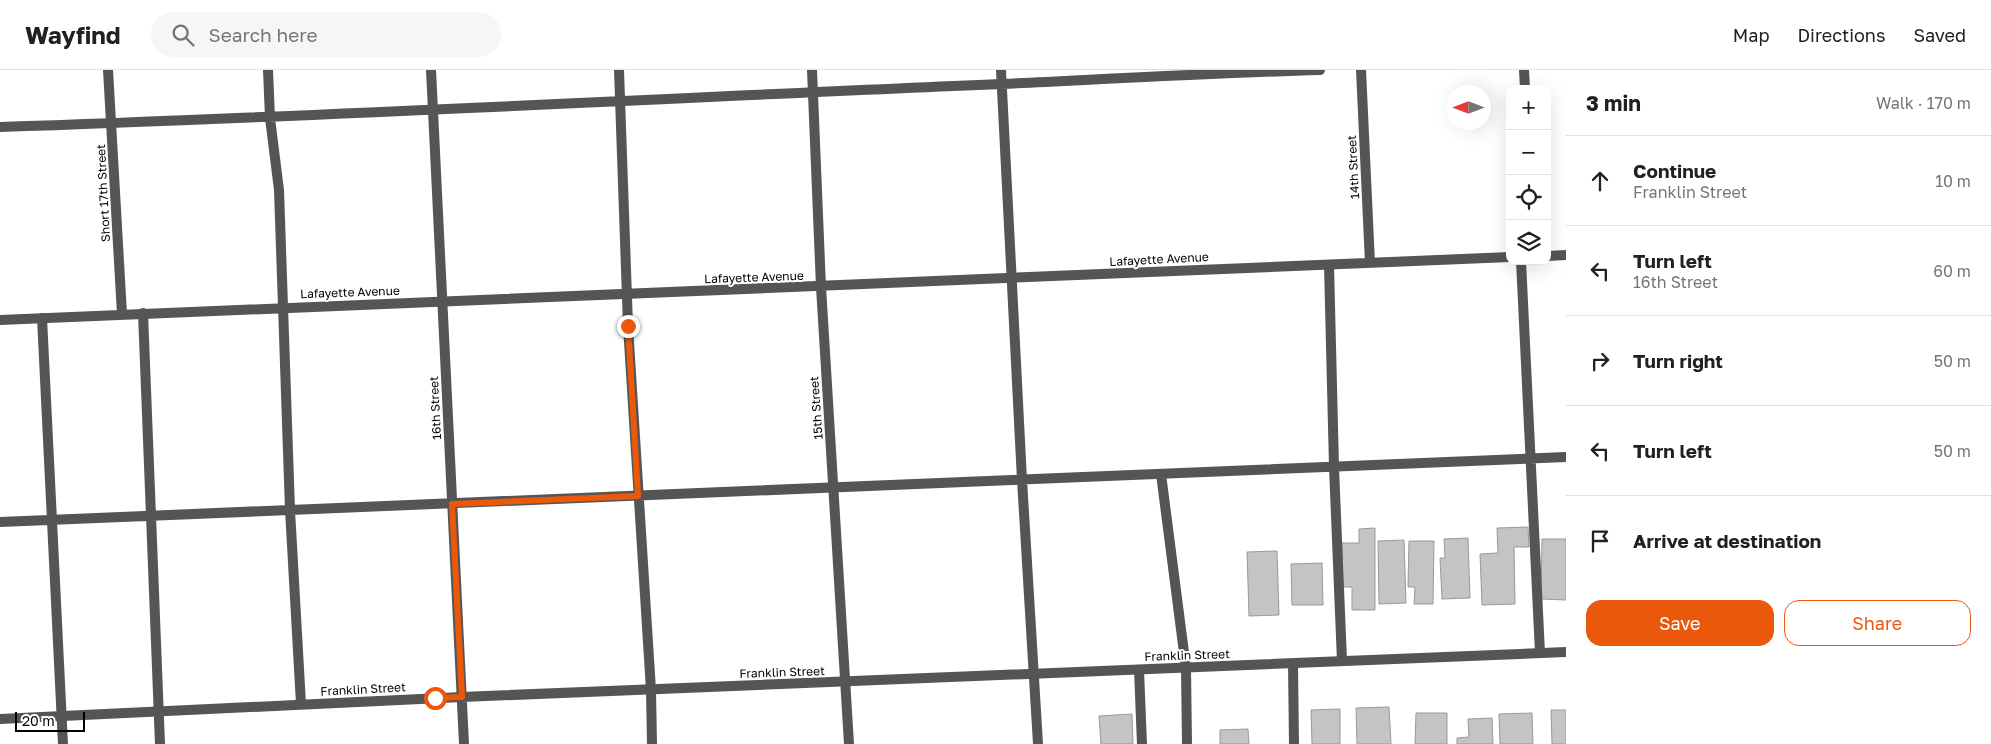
<!DOCTYPE html>
<html lang="en">
<head>
<meta charset="utf-8">
<style>
  :root { --surface:#fff; --page:#f6f6f6; --text:#202124; --muted:#757577; --line:#e0e0e0; --accent:#ea580c }
  body { margin:0; font-family:"Golos Text",sans-serif; background:var(--page); color:var(--text) }
  .controls { position:absolute; right:15px; top:15px; display:grid; overflow:hidden; border-radius:10px; box-shadow:0 5px 20px #0002 }
  .controls button { width:45px; height:45px; display:grid; place-items:center; padding:0; border:0; border-bottom:1px solid var(--line); background:var(--surface); color:var(--text); font:25px sans-serif }
  .compass { position:absolute; left:1446px; top:15px; width:45px; height:45px; border-radius:50%; background:var(--surface); box-shadow:0 5px 20px #0002; rotate:270deg }
  .scale { position:absolute; left:15px; bottom:12px; width:70px; box-sizing:border-box; padding-left:5px; border:2px solid #000; border-top:0; font-size:14px; line-height:18px; white-space:nowrap; color:#000; -webkit-text-stroke:4px #fff; paint-order:stroke }
  .stop { position:absolute; width:15px; height:15px; margin:-11px; border:4px solid #ea580c; border-radius:50%; background:#fff }
  .stop.end { background:#ea580c; border-color:#fff; box-shadow:0 1px 5px #0008 }
  .list { margin:0; padding:0; list-style:none }
  h2 { display:flex; justify-content:space-between; align-items:center; height:65px; margin:0; padding:0 20px; font-size:21px }
  h2 small { font-size:16px; font-weight:400; color:var(--muted) }
  .list li { display:grid; grid-template-columns:32px 1fr auto; gap:15px; align-items:center; box-sizing:border-box; height:90px; padding:0 20px; border-top:1px solid var(--line) }
  .list b { display:block; font-size:19px; white-space:nowrap }
  .list p { margin:0; font-size:16px; white-space:nowrap; color:var(--muted) }
  .list em { font-size:16px; font-style:normal; color:var(--muted) }
  .actions { display:flex; gap:10px; padding:15px 20px }
  .actions a { flex:1; padding:11px 0; border:1px solid var(--accent); border-radius:15px; text-align:center; font-size:18px; color:var(--accent) }
  .actions .main { background:var(--accent); color:#fff }
  .icon { flex:none; width:28px; height:28px; fill:none; stroke:currentColor; stroke-width:2; stroke-linecap:round; stroke-linejoin:round }
  .map { position:relative; flex:none; width:1566px; height:674px; overflow:hidden }
  header { display:flex; align-items:center; gap:30px; box-sizing:border-box; height:70px; padding:0 25px; background:var(--surface); border-bottom:1px solid var(--line) }
  header strong { font-size:24px }
  nav { display:flex; gap:28px; margin-inline-start:auto; font-size:18px }
  .search { width:350px; height:45px; background:var(--page); display:flex; align-items:center; gap:12px; box-sizing:border-box; padding:0 18px; border-radius:28px; color:var(--muted); font-size:19px }
  main { display:flex }
  aside { flex:1; background:var(--surface) }
  .map>svg:first-child { display:block }
</style>
</head>
<body>
<header>
<strong>Wayfind</strong>
<div class="search"><svg class="icon" aria-label="search" viewBox="0 0 24 24"><circle cx="10" cy="10" r="6"/><path d="M15 15l6 6"/></svg>Search here</div>
<nav><a>Map</a><a>Directions</a><a>Saved</a></nav>
</header>
<main>
<div class="map">
<svg width="1566" height="674" viewBox="0 0 1566 674">
  <rect width="100%" height="100%" fill="#fff"/>
  <path fill="#c4c4c4" stroke="#999" d="M1528,457L1529,477H1514L1515,534L1482,535L1480,484L1498,483L1497,458Z
    M1375,458V540H1352V517H1342V473H1359V459Z
    M1468,468L1470,528L1442,529L1440,488H1445L1444,469Z
    M1542,469H1566V530L1541,529Z
    M1404,470L1406,533L1379,534L1378,471Z
    M1409,471H1434L1433,534H1414L1415,517H1408Z
    M1277,481L1279,545L1249,546L1247,482Z
    M1322,493L1323,535H1292L1291,494Z
    M1389,637L1391,674H1357L1356,638Z
    M1340,639V674H1312L1311,640Z
    M1551,640H1566V674H1552Z
    M1416,643H1447V674H1415Z
    M1532,643L1533,674H1500L1499,644Z
    M1132,644L1133,674H1101L1099,646Z
    M1492,648L1493,674H1457V668L1469,667L1468,649Z
    M1248,659L1249,674H1220V660Z"/>
  <g fill="none" stroke-linecap="round" stroke-linejoin="round">
    <path stroke="#555" stroke-width="10" d="M268,0L270,48L279,120L290,440L301,634
      M619,0L628,256L651,620L652,674
      M1001,0L1022,410L1038,674
      M1524,0L1525,19
      M0,57C334,46 668,28 1001,14C1108,9 1213,3 1320,0
      M1521,191L1540,583
      M1329,195L1334,397L1342,591
      M143,243L160,674
      M42,248L63,674
      M1161,404L1186,598L1187,674
      M0,452L1566,387
      M1293,594L1294,674
      M1139,600L1142,674"/>
    <path stroke="#555" stroke-width="10" d="M108,0L122,244
      M812,0L821,217L849,674
      M1361,0L1370,193
      M1547,186L1566,185
      M0,250L1510,187
      M0,649L462,627"/>
    <path stroke="#555" stroke-width="10" d="M431,0L464,674
      M462,627L1566,582"/>
  </g>
  <g fill="none" stroke-linecap="round" stroke-linejoin="round">
    <path stroke="#ea580c" stroke-width="6" d="M435,628L462,627L452,434L638,426L628,256"/>
  </g>
  <g text-anchor="middle" dominant-baseline="central" stroke-width="4" stroke-linejoin="round" paint-order="stroke">
    <g font-size="12" fill="#000" stroke="#fff">
      <text transform="translate(1353 97) rotate(-93)">14th Street</text>
      <text transform="translate(103 123) rotate(-93)">Short 17th Street</text>
      <text transform="translate(1159 189) rotate(-3)">Lafayette Avenue</text>
      <text transform="translate(754 207) rotate(-2)">Lafayette Avenue</text>
      <text transform="translate(350 222) rotate(-2)">Lafayette Avenue</text>
      <text transform="translate(435 338) rotate(-93)">16th Street</text>
      <text transform="translate(816 338) rotate(-94)">15th Street</text>
      <text transform="translate(1187 585) rotate(-2)">Franklin Street</text>
      <text transform="translate(782 602) rotate(-2)">Franklin Street</text>
      <text transform="translate(363 619) rotate(-3)">Franklin Street</text>
    </g>
  </g>
</svg>
<div class="controls">
<button>+</button>
<button>−</button>
<button><svg class="icon" aria-label="locate" viewBox="0 0 24 24"><circle cx="12" cy="12" r="6"/><path d="M12 2v4M12 18v4M2 12h4M18 12h4"/></svg></button>
<button><svg class="icon" aria-label="layers" viewBox="0 0 24 24"><path d="M12 4l9 5-9 5-9-5zM3 14l9 5 9-5"/></svg></button>
</div>
<svg class="compass" viewBox="-18 -18 36 36"><path d="M0-13l5 13h-10z" fill="#e53935"/><path d="M0 13l5-13h-10z" fill="#757577"/></svg>
<div class="scale">20 m</div>
<div class="stop" style="left:435px;top:628px"></div>
<div class="stop end" style="left:628px;top:256px"></div>
</div>
<aside>
<h2>3 min<small>Walk · 170 m</small></h2>
<ul class="list">
<li><svg class="icon" aria-label="ahead" viewBox="0 0 24 24"><path d="M12 20V5M6 11l6-6 6 6"/></svg><div><b>Continue</b><p>Franklin Street</p></div><em>10 m</em></li>
<li><svg class="icon" aria-label="left" viewBox="0 0 24 24"><path d="M17 20v-9H6M10 6l-5 5 5 5"/></svg><div><b>Turn left</b><p>16th Street</p></div><em>60 m</em></li>
<li><svg class="icon" aria-label="right" viewBox="0 0 24 24"><path d="M7 20v-9h11M14 6l5 5-5 5"/></svg><div><b>Turn right</b></div><em>50 m</em></li>
<li><svg class="icon" aria-label="left" viewBox="0 0 24 24"><path d="M17 20v-9H6M10 6l-5 5 5 5"/></svg><div><b>Turn left</b></div><em>50 m</em></li>
<li><svg class="icon" aria-label="arrive" viewBox="0 0 24 24"><path d="M6 21V4h12l-3 4 3 4H6"/></svg><div><b>Arrive at destination</b></div></li>
</ul>
<div class="actions"><a class="main">Save</a><a>Share</a></div>
</aside>
</main>
</body>
</html>
